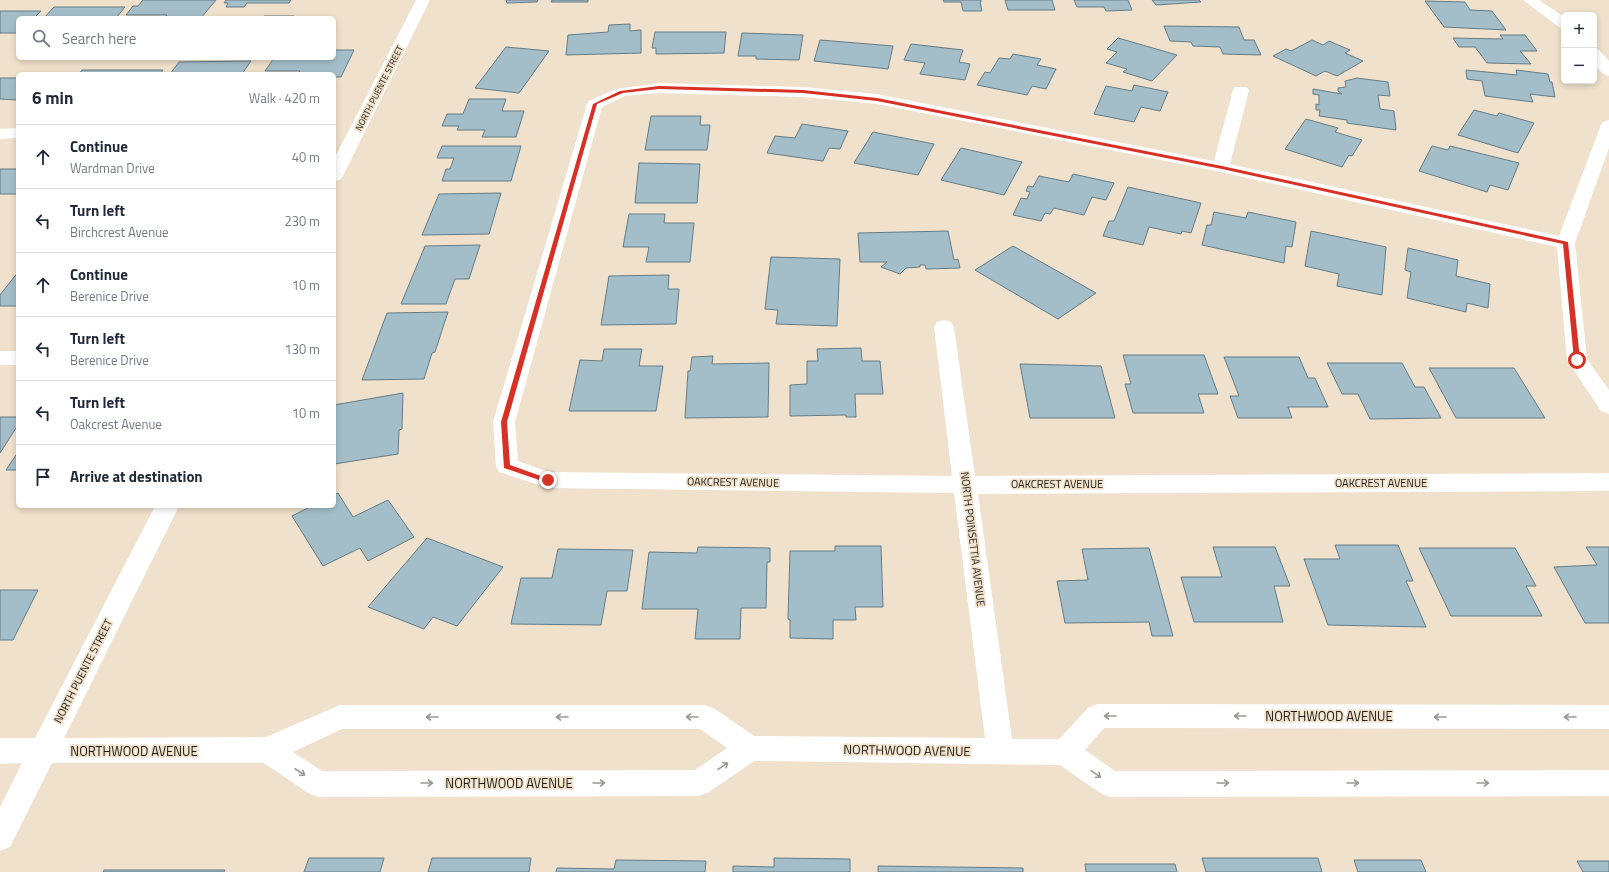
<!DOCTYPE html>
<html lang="en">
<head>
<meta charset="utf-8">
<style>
  :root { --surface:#fff; --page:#f2f2f3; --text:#1f2937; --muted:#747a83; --line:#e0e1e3 }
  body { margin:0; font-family:"Titillium Web",sans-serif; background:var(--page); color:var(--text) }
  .controls { position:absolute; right:12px; top:12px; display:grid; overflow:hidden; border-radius:6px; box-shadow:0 2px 6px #0003 }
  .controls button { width:36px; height:36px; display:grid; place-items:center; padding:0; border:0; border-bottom:1px solid var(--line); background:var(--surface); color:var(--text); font:20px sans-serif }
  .stop { position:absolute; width:12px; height:12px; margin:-9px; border:3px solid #d93025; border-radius:50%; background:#fff }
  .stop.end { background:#d93025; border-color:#fff; box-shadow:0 1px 4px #0008 }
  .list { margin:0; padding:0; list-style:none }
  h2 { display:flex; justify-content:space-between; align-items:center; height:52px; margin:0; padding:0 16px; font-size:17px }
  h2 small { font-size:13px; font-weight:400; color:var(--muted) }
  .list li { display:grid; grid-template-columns:26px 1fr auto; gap:12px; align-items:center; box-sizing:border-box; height:64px; padding:0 16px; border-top:1px solid var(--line) }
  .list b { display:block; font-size:15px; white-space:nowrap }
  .list p { margin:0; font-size:13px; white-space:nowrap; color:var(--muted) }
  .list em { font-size:13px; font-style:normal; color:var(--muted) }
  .icon { flex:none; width:22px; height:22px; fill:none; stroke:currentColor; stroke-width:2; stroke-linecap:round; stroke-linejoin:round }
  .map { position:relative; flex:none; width:1609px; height:872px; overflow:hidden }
  .search { position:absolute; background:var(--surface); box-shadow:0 2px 6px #0003; left:16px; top:16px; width:320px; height:44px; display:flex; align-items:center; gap:10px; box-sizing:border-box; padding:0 14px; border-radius:6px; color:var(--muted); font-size:15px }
  .panel { position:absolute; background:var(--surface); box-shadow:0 2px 6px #0003; left:16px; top:72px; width:320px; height:436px; border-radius:6px }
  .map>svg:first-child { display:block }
</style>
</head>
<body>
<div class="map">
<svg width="1609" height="872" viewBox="0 0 1609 872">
  <rect width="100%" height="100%" fill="#efe1cb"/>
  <path fill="#a4bec9" stroke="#657d87" d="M143,0H216L201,18H165L167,15H126L133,6H138Z
    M226,0H291L289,3H247L244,7H226L228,3H224Z
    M506,0H538L537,2L507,3Z
    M552,0H588V2H551Z
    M943,0H981V2H980L982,11H963L961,2H944Z
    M1005,0H1052L1055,10H1008Z
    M1074,0H1128L1132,10L1106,11L1104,7H1077Z
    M1152,0H1199L1201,2L1156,5Z
    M1425,1L1465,2L1470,10L1492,11L1506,30L1444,27Z
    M54,7H125L116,18H44Z
    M0,11H41L34,18H18V33H0Z
    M264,16H294L293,18H263Z
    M630,24V31L641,30V53L566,55L568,35L608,32L609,25Z
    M1164,26L1239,27L1244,40H1254L1261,55L1223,54L1220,47L1193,46L1191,42L1170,41Z
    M655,32H726L724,53L656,54V48H652Z
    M742,33L803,35L799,60L756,59V56H738Z
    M1500,35H1525L1537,51H1520L1531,64L1487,63L1475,47H1459L1453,38L1503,39Z
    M1118,38L1177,55L1152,81L1123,72L1127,69L1106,63L1117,52L1107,49Z
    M820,40L893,46L888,69L814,61Z
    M1312,40L1323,45L1329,41L1350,50L1345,53L1363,61L1337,76L1325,71L1316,76L1273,56L1286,49L1291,51Z
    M911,44L963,50L959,62L970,64L965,80L920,74L925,63L904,60Z
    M506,47L549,51L519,93L475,88Z
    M334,50H354L341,77H334V74H298L300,71H265L274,58H334Z
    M1013,54L1041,59L1037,65L1056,69L1046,89L1032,86L1027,95L977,85L985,72L990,73L999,58L1010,59Z
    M251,61L242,74H170L179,62Z
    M82,70H163L160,74H79Z
    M1466,70L1517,75L1516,70L1548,74L1550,82H1552L1555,97L1530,94L1533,102L1485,96L1482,81L1467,79Z
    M0,78H18V100L0,99Z
    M1357,78L1388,82L1390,96L1378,95L1380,109L1394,111L1396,130L1347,123V120L1319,116L1320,110H1316V104L1319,105V95L1313,94V89L1342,94L1338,91V88L1346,87L1345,81Z
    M1134,85L1168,92L1160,111L1141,107L1134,122L1094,114L1106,86L1132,91Z
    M469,99H506L502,111H524L516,137H482L485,130H457L459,126H442L447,114H463Z
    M1474,110L1497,116L1499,113L1534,123L1518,153L1458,135Z
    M651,116H701L700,125H710L707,150H645Z
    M1306,119L1338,128L1335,132L1362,140L1352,156L1349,155L1342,167L1285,149Z
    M802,124L848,131L840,149L829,148L823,161L767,153L775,136L795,138Z
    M873,132L934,144L918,175L854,163Z
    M442,146H521L511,181H442L446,169H450L454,158H437Z
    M1432,146L1448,150L1450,146L1519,163L1508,190L1490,185L1487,192L1419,171Z
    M961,148L1022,162L1004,195L941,180Z
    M639,163L700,164L697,203H635Z
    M0,169H18V196H16L18,194H0Z
    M1073,174L1114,183L1106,200L1092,197L1084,215L1054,208L1050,214L1045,213L1041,221L1013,215L1021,198L1027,199L1030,192L1026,191L1028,186L1033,187L1039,176L1069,182Z
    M1128,187L1201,203L1191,233L1182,231L1181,234L1149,227L1143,245L1103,236L1109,221H1114Z
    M501,193L489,234L422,235L439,194Z
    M1214,212L1246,218L1248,212L1296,222L1292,247L1286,246L1284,263L1202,245L1207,225H1211Z
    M629,214H665L664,223H694L690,262H646L649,247H623Z
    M948,231L954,260L958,259L960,268L926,269L925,265H920V267L906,268L900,274L881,267L887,262H860L858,233Z
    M1311,231L1386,247L1382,295L1337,286L1339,274L1305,266Z
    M480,245L469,279H455L446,304H401L425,246Z
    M1013,246L1096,293L1058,319L975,270Z
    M1408,248L1458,260L1456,276L1490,284L1488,308L1467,303L1466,312L1407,298L1411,272L1405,270Z
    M771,257L840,259L837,326L776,324L778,310L765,309Z
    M18,272V306H0V295Z
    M669,275L668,289H679L676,324L601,325L609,276Z
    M448,312L435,352L432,353L424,379L362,380L387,313Z
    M861,348L862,361H880L883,394H855L856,417H846V415L790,416V385L807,384V361H818L817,349Z
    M604,349H642L639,366H663L656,411H569L580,360L602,361Z
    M1123,355H1204L1218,394H1198L1204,413H1133L1125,384H1131Z
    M713,356L712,364L769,363L768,417L685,418L688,371H690L692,357Z
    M1224,357H1299L1308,378H1315L1328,407H1288L1292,418H1238L1230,396H1239Z
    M1327,363H1402L1415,387H1424L1441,418L1370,419L1358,394H1342Z
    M1020,364L1101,366L1115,418H1030Z
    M1429,368H1514L1545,418H1456Z
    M403,393L402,429L399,430L398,454L334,464V405Z
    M0,417H18V425L0,453Z
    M18,452V470H6Z
    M338,493L353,517L388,500L414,537L368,561L360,548L323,566L292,516L312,506H334V495Z
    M427,538L503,567L457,626L433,617L424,629L368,607Z
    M1335,545H1398L1413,581H1406L1426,627L1328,625L1304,559H1340Z
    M835,546H881L883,607H855L856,620H833V639L790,638V620L788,619L790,551H835Z
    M698,547L770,548V562H767L766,608H741L740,639H695L698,609H642L649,552L697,553Z
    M1213,547H1275L1290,586H1274L1283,622H1194L1181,577H1222Z
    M1586,547H1609V623H1585L1554,567L1597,565Z
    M1149,548L1173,636H1152L1149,622L1065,623L1057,581L1088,580L1082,549Z
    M1419,548H1515L1536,586H1526L1542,616H1451Z
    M558,549L633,550L627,591H607L601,625L511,624L521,578H552Z
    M0,590H38L13,640H0Z
    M309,858H384L380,872H304Z
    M432,858H531L529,872H428Z
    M774,858L850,859V872H733V866L774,867Z
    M1202,858H1318L1322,872H1206Z
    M616,860L706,861L705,872H556L557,868L614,869Z
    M1354,860H1421L1426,872H1358Z
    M1577,861H1609V872H1583Z
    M1085,864H1175L1177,872H1086Z
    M878,866L1023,868V872H878Z
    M104,870H225L224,872H103Z"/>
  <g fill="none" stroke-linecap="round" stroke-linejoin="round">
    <path fill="#fff" fill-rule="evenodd" d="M416,0H430L343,176L340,180L334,181V159Z
      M1523,0H1539L1564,17V28L1559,27Z
      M1594,48L1599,50L1609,61V76C1595,72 1594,61 1594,48Z
      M659,83L803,87L877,94L1214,161L1233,90L1235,87H1247L1249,90L1230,164L1559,236L1601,125L1603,122L1609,120V148L1575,243L1587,359L1609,390V414L1601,411L1567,360L1557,247L1221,172L877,104L803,97L659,93L625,96L602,107L515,422L518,461L549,472L952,476L934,327L937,322L944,320L951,322L954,327L975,476L1609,473V491L978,494L1012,739H1059L1088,708L1098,704L1609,705V729L1104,728L1085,750L1115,771L1609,770V796L1110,797L1100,793L1060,765L754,761L709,792L699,796L318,797L308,793L264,763H52L10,847L0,851V807L22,763L0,764V738H35L155,506H179L64,738L266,737L340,705H705L715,709L754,736L985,738L954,493L548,488L499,472L496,466L493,422L587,104L589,101L616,89ZM342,729H700L727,748L695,770L322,771L293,752Z
      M18,128V138L0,139V129Z
      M0,351H18V365H0Z"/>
  </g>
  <defs><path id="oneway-shaft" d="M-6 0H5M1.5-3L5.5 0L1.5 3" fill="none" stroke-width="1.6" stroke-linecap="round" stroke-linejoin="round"/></defs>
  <g stroke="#9b9996">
    <use href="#oneway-shaft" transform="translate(1110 716) rotate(-180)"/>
    <use href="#oneway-shaft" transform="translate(1240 716) rotate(-180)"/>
    <use href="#oneway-shaft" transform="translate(432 717) rotate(180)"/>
    <use href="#oneway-shaft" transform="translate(562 717) rotate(180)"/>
    <use href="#oneway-shaft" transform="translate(692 717) rotate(180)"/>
    <use href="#oneway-shaft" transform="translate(1440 717) rotate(-180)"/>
    <use href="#oneway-shaft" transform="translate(1570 717) rotate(-180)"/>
    <use href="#oneway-shaft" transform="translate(723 766) rotate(-34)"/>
    <use href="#oneway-shaft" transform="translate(300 772) rotate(33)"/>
    <use href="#oneway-shaft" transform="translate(1096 774) rotate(35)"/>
    <use href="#oneway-shaft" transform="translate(427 783)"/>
    <use href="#oneway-shaft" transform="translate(599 783)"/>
    <use href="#oneway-shaft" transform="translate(1223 783)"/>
    <use href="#oneway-shaft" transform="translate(1353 783)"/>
    <use href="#oneway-shaft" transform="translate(1483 783)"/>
  </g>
  <path fill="#d93025" d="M659,86L803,90L877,98L1222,166L1568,242L1580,360L1577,362L1574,360L1563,244L1222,169L877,101L803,93L659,89L623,93L597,104L507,422L510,465L552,480L548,483L504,468L501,422L593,104L620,91Z"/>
  <g text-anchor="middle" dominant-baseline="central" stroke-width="3.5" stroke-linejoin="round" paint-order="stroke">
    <g font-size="9" fill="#211c15" stroke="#efe1cb">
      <text transform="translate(379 88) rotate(-63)">NORTH PUENTE STREET</text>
    </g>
    <g font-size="11" fill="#211c15" stroke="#efe1cb">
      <text transform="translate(733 482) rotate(1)">OAKCREST AVENUE</text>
      <text x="1381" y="483">OAKCREST AVENUE</text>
      <text x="1057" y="484">OAKCREST AVENUE</text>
      <text transform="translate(973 539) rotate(83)">NORTH POINSETTIA AVENUE</text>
      <text transform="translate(83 671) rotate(-63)">NORTH PUENTE STREET</text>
    </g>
    <g font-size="13" fill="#211c15" stroke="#efe1cb">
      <text x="1329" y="716">NORTHWOOD AVENUE</text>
      <text transform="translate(907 750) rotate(1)">NORTHWOOD AVENUE</text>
      <text x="134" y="751">NORTHWOOD AVENUE</text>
      <text x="509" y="783">NORTHWOOD AVENUE</text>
    </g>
  </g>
</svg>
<div class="controls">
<button>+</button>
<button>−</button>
</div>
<div class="stop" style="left:1577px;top:360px"></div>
<div class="stop end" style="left:548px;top:480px"></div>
<div class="search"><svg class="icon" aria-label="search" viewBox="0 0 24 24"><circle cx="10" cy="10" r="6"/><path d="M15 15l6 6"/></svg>Search here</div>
<section class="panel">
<h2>6 min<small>Walk · 420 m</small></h2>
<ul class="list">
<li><svg class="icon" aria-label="ahead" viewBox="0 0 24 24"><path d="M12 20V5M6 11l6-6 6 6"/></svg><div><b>Continue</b><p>Wardman Drive</p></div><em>40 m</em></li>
<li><svg class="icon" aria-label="left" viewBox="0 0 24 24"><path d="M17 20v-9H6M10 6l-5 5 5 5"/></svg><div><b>Turn left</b><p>Birchcrest Avenue</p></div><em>230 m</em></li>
<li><svg class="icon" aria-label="ahead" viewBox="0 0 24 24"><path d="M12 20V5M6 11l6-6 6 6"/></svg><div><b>Continue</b><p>Berenice Drive</p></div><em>10 m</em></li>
<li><svg class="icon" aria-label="left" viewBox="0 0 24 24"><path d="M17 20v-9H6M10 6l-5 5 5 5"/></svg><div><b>Turn left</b><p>Berenice Drive</p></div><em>130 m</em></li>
<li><svg class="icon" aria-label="left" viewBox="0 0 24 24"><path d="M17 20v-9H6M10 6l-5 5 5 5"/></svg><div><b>Turn left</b><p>Oakcrest Avenue</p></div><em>10 m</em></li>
<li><svg class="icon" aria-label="arrive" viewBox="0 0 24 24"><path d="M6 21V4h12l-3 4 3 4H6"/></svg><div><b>Arrive at destination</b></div></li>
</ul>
</section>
</div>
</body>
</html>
